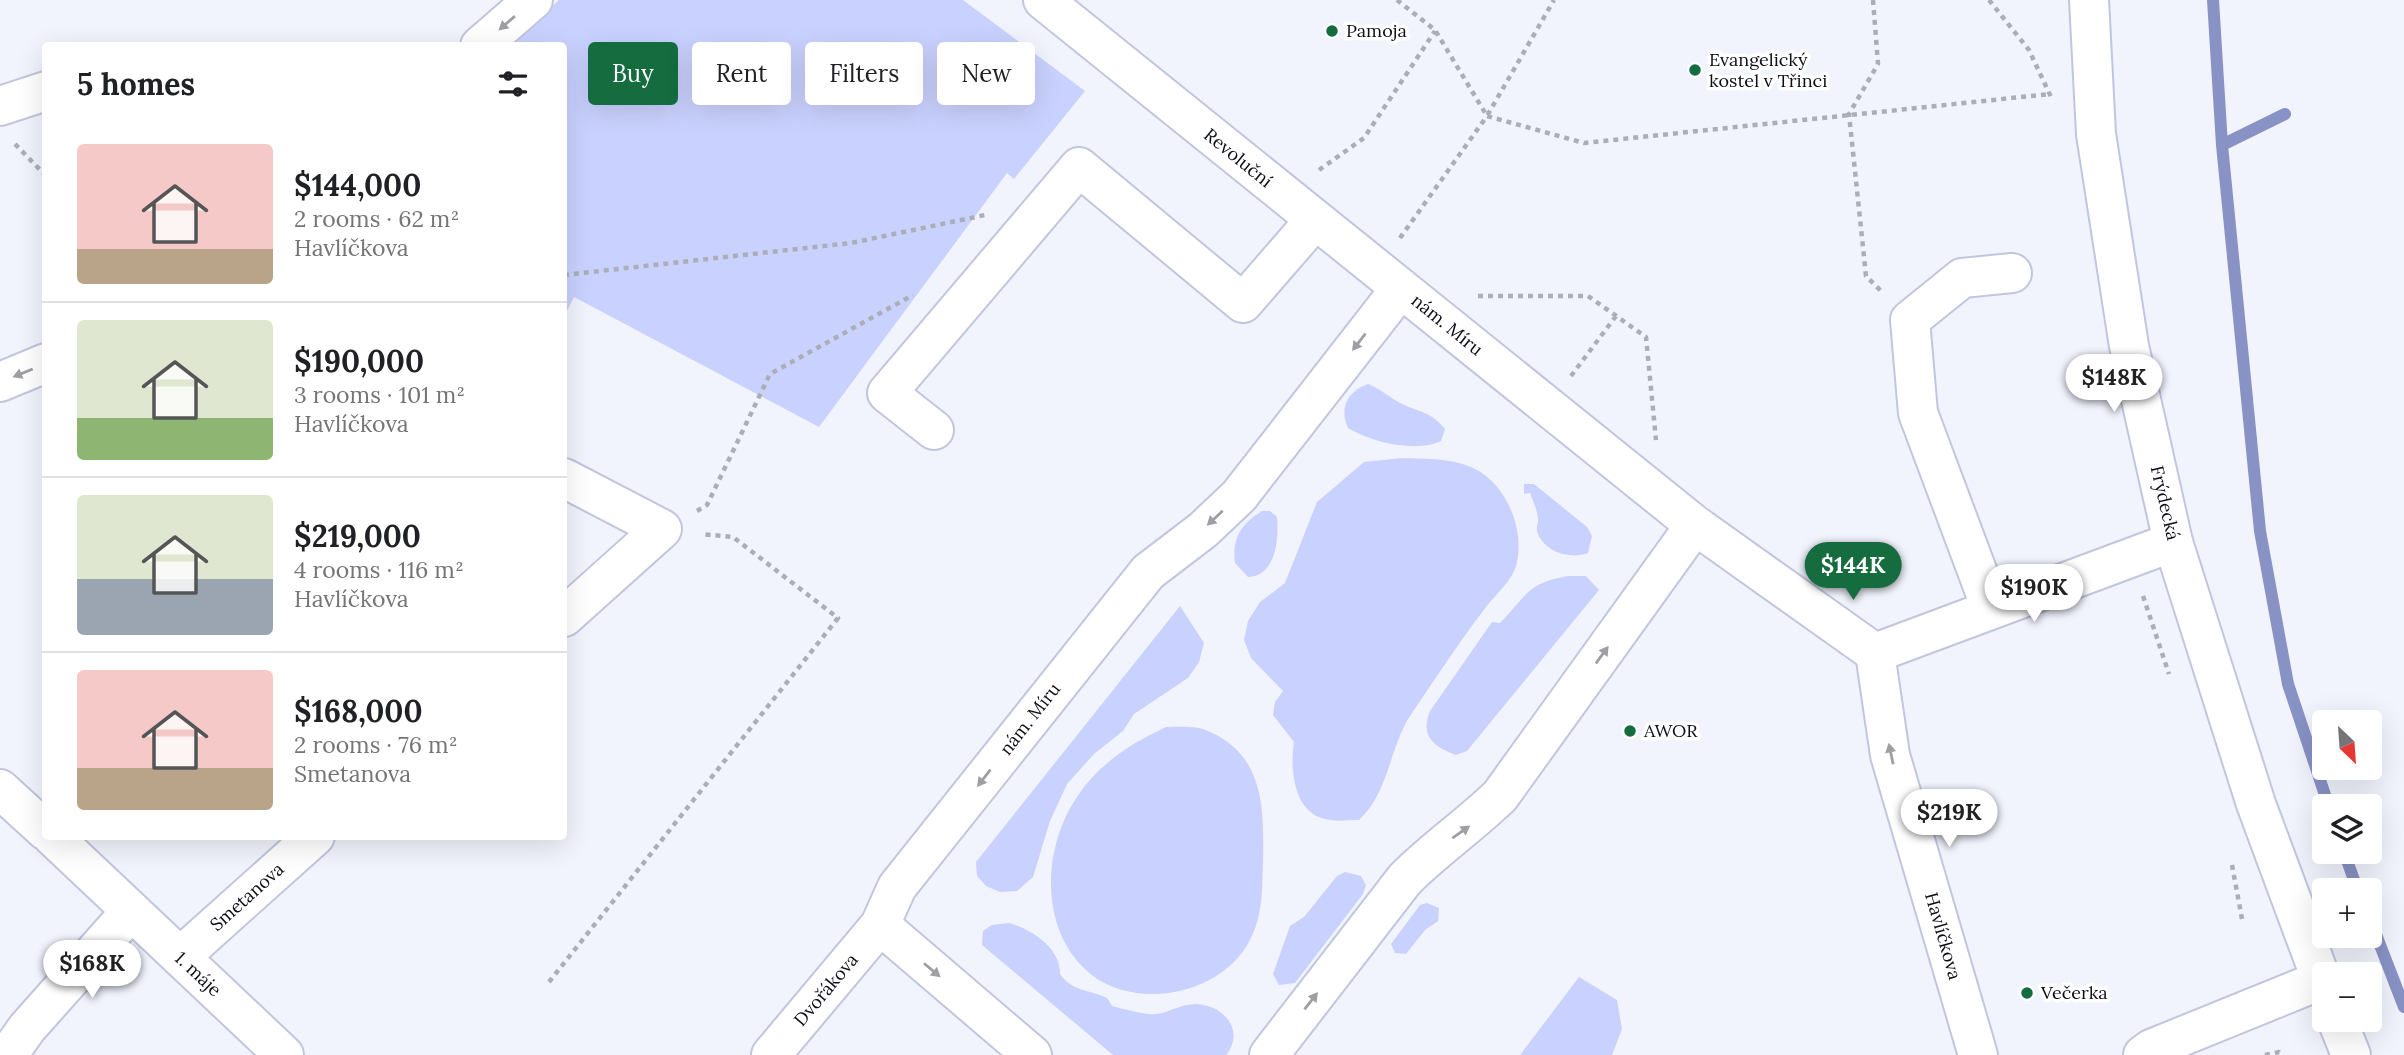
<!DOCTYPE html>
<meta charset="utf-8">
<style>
body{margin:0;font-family:Lora,serif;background:#f2f2f2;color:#202124;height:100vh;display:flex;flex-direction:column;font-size:26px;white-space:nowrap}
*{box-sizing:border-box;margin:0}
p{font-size:23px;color:#757577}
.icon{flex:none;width:38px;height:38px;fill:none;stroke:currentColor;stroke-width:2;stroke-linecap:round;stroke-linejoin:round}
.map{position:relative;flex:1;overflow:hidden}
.sheet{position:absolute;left:42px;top:42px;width:525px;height:798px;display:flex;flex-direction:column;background:#fff;border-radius:7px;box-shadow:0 7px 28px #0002}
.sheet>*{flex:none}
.banner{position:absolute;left:588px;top:42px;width:665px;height:63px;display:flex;gap:14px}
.needle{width:46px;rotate:155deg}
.buttons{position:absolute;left:2312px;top:710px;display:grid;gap:14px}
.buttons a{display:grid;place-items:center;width:70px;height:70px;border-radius:7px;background:#fff;box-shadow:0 7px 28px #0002;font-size:35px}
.price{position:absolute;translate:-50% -60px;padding:0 16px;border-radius:24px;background:#fff;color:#222;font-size:23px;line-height:46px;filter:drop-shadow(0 2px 4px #0008)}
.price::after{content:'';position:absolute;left:50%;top:42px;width:21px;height:16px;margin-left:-10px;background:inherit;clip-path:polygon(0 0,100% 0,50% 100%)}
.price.current{background:#146c3f;color:#fff}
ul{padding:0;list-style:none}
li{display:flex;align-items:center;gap:21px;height:175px;padding:0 35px}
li+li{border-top:2px solid #e0e0e0}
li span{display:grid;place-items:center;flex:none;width:196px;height:140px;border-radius:7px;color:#555}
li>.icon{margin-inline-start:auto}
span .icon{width:84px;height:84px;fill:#fffc;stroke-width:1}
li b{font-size:30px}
h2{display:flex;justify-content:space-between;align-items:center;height:84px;padding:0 35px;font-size:30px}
.tag{padding:0 24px;border-radius:7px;background:#fff;box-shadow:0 7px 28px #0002;font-size:24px;line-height:63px}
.tag.current{background:#146c3f;color:#fff}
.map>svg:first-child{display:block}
.green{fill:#c9d1fe}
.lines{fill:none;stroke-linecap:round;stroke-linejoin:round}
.stream{stroke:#8992c5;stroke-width:12}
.minor-casing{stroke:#c1c6df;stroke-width:42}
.major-casing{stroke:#c1c6df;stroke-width:42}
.path{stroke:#acaeb7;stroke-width:4.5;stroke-dasharray:5 5;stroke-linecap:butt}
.minor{stroke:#fff;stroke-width:38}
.major{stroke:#fff;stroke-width:38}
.oneway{fill:#9e9fa2}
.poi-dot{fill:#146c3f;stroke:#fff;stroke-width:2.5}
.labels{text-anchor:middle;stroke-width:7;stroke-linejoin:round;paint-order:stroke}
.poi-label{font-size:18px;fill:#0d0f17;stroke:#fff;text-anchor:start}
.street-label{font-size:18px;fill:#0d0f17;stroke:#fff}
</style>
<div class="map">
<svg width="2404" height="1055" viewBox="0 0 2404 1055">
<rect width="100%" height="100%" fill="#f1f3fd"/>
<path class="green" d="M559 0H963L1085 91 1014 179 1007 173 819 427 574 297 564 317V46H508Z
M1368 384C1381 389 1390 398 1402 404 1421 413 1430 411 1445 429L1441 441C1416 453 1371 442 1348 428 1339 409 1347 391 1368 384Z
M1402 458C1426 459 1454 458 1475 469 1508 485 1527 535 1515 569 1509 584 1492 598 1483 611 1457 645 1434 681 1410 716 1389 749 1389 792 1359 820 1348 820 1336 822 1325 819 1293 812 1290 768 1294 742L1273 715 1275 702 1283 691 1251 658 1244 640 1248 621 1260 602 1285 583 1317 502 1364 462Z
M1524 484H1534L1587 527 1592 536 1588 553C1571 560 1543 552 1537 531 1536 528 1538 524 1538 520 1538 511 1533 502 1530 493L1524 494Z
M1262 511H1270L1277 517C1279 539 1276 576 1248 577L1235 563C1232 538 1241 524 1262 511Z
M1569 576H1586L1599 590 1467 751 1456 755C1433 746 1420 736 1430 711L1492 622 1500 623C1528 595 1526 583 1569 576Z
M1180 606 1204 643 1199 662 1188 678 1134 714 1123 731 1094 754 1067 784 1050 821 1033 877 1017 891 1000 892 986 886 977 876 976 862Z
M1166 727C1177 727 1192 726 1203 729 1265 752 1264 808 1263 862 1262 890 1263 915 1250 940 1223 993 1141 1011 1093 976 1038 934 1041 847 1079 794 1101 762 1132 743 1166 727Z
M1345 872 1361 876 1366 885 1363 894 1295 983 1279 985 1273 974 1290 926 1304 917 1337 876Z
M1427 903 1439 908 1438 921 1425 930 1406 954 1395 953 1391 944 1420 905Z
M1009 923C1031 929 1061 948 1060 974 1073 992 1088 989 1107 998L1112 1006C1124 1009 1137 1013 1149 1014 1165 1016 1178 1004 1196 1004 1223 1005 1246 1030 1226 1055H1113L982 945 983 931 992 925Z
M1579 977 1617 1000 1622 1029 1612 1055H1520Z"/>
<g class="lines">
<path class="stream" d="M2213 0 2222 145
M2285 114 2222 145 2260 531 2288 684 2329 807
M2344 852 2358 891
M2370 919 2404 1007"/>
<defs>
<path id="minor" d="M1043 0 1695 525 1875 653 1890 755 1978 1055
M480 46 533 0
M0 106 46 91
M0 382 46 363
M934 430 887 393 1079 167 1243 303 1315 220
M564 478 662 529 564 617
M1991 608 1918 413 1910 320 1962 278 2012 273
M1875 653 2173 542
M880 925 1032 1055
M180 957 315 836
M8 1055 27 1028 131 911
M771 1055 880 925 897 887 1148 572 1203 530 1239 496 1401 288
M1269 1055 1405 879C1435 849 1470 825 1500 796L1695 525
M2143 1055 2151 1049 2321 980"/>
<path id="major" d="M2089 0 2096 134 2129 346 2173 542 2256 804 2324 987
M0 789 46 831
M52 836 284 1055
M2337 1020 2351 1055"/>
</defs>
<use href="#minor" class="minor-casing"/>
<use href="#major" class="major-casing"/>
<path class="path" d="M1397 0 1435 30 1487 116 1554 0
M1873 0 1878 64 1849 114 1866 276 1882 292
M1989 0 2029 50 2051 97
M15 144 46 176
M1319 170 1364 138 1435 31
M1400 238 1487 116 1584 143 2050 94
M564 275 851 243 985 215
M1478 296H1588L1646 337 1656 440
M1571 376 1616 316
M697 511 707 505 770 374 913 295
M2143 596 2169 674
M2232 865 2242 919
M549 982 838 618 733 537 701 534
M2265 1055 2279 1052 2283 1055"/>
<use href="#minor" class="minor"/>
<use href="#major" class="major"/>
</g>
<defs><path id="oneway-solid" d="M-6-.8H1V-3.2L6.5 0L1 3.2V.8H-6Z" transform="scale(1.75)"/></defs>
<g class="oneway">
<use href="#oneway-solid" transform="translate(507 23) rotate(139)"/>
<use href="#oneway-solid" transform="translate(1359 342) rotate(128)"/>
<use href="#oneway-solid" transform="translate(23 373) rotate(158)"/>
<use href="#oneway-solid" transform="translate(1215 518) rotate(137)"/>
<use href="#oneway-solid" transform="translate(1602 655) rotate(-54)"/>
<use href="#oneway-solid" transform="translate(1891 754) rotate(-102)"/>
<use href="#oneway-solid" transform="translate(984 778) rotate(128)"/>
<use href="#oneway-solid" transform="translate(1461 832) rotate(-35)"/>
<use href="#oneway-solid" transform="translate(932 970) rotate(40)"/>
<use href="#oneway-solid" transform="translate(1311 1001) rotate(-52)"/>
</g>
<g class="poi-dot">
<circle cx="1332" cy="31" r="7"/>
<circle cx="1695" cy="70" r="7"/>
<circle cx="1630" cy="731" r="7"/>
<circle cx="2027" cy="993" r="7"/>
</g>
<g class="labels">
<g class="poi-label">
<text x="1346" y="37">Pamoja</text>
<text x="1709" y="66">Evangelický<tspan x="1709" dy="21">kostel v Třinci</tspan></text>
<text x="1644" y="737">AWOR</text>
<text x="2041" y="999">Večerka</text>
</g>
<g class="street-label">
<text transform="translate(1238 158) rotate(39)" y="6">Revoluční</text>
<text transform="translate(1447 325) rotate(39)" y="6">nám. Míru</text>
<text transform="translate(2165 503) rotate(77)" y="6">Frýdecká</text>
<text transform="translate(1030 719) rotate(-52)" y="6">nám. Míru</text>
<text transform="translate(247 897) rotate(-42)" y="6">Smetanova</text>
<text transform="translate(1943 936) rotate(74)" y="6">Havlíčkova</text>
<text transform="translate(198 974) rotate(43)" y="6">1. máje</text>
<text transform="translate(826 990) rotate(-50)" y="6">Dvořákova</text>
</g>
</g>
</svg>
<div class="buttons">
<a><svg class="needle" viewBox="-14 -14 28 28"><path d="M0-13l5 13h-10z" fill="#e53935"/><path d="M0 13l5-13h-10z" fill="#757577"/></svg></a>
<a><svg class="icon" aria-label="layers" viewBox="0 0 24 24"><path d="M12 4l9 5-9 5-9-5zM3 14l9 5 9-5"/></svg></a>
<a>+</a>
<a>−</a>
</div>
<b class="price" style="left:2114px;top:414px">$148K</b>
<b class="price current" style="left:1853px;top:602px">$144K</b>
<b class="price" style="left:2034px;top:624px">$190K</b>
<b class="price" style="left:1949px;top:849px">$219K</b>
<b class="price" style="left:92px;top:1000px">$168K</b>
<div class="banner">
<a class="tag current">Buy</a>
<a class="tag">Rent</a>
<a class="tag">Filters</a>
<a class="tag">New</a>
</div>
<section class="sheet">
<h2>5 homes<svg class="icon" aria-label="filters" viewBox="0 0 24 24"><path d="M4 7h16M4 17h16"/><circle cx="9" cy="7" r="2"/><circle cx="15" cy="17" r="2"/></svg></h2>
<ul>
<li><span style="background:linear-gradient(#f6c9c9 75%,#b9a48a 0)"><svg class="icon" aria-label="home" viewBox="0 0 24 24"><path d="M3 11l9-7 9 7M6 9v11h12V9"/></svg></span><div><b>$144,000</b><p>2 rooms · 62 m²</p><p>Havlíčkova</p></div></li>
<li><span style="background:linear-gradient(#dfe7d0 70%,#8fb573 0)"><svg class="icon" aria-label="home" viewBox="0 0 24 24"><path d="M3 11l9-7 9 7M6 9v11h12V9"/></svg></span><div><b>$190,000</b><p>3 rooms · 101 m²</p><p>Havlíčkova</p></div></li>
<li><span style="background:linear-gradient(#dfe7d0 60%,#9aa5b1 0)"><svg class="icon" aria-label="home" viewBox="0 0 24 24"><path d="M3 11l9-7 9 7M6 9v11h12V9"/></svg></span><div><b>$219,000</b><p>4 rooms · 116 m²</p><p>Havlíčkova</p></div></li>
<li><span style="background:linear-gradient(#f6c9c9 70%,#b9a48a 0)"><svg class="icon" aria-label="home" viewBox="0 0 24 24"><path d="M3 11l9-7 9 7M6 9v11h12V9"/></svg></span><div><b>$168,000</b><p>2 rooms · 76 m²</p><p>Smetanova</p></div></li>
</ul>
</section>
</div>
